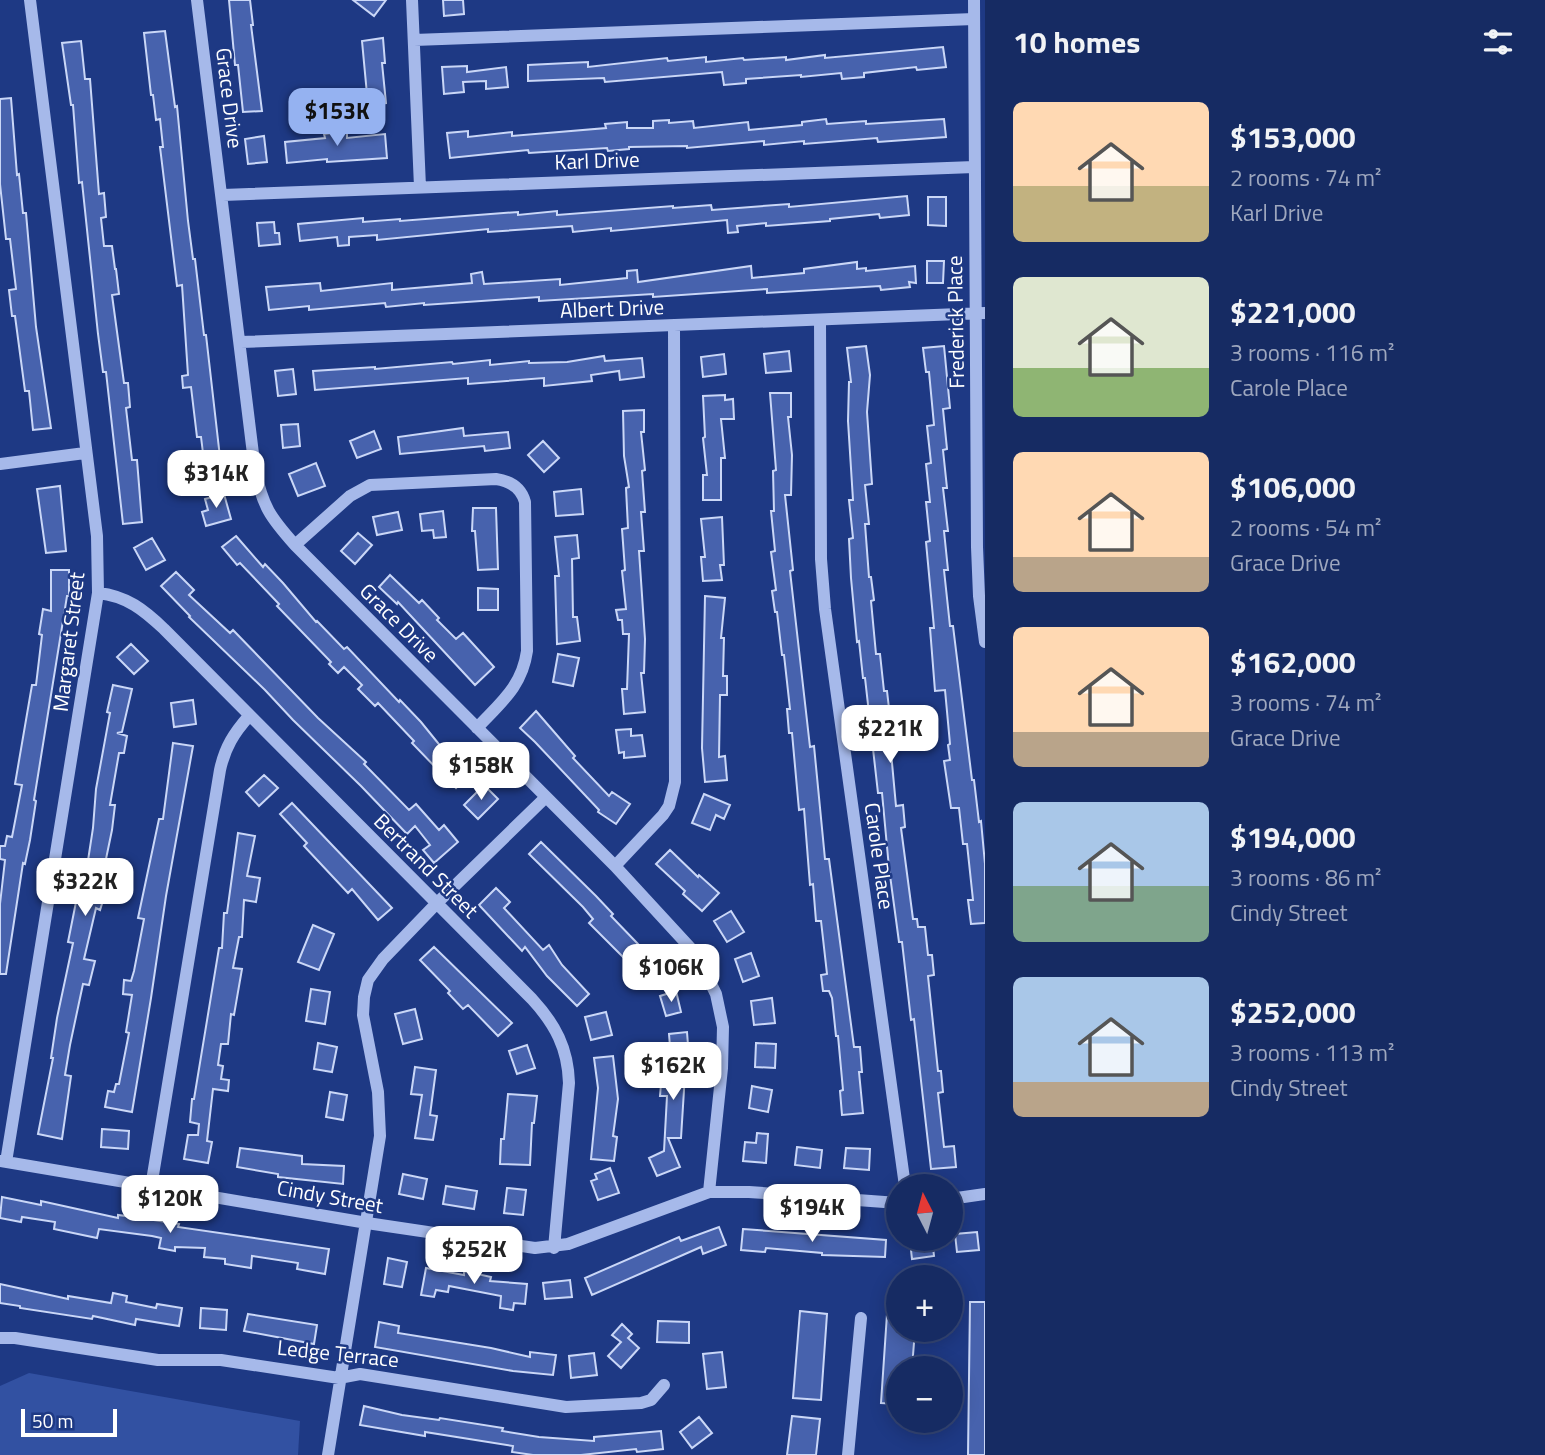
<!DOCTYPE html>
<meta charset="utf-8">
<style>
body{margin:0;font-family:"Titillium Web",sans-serif;background:#23376c;color:#f1f3f6;height:100vh;display:flex;flex-direction:column;font-size:26px;white-space:nowrap}
*{box-sizing:border-box;margin:0}
p{font-size:23px;color:#9ea7be}
.icon{flex:none;width:38px;height:38px;fill:none;stroke:currentColor;stroke-width:2;stroke-linecap:round;stroke-linejoin:round}
.map{position:relative;flex:1;overflow:hidden}
.details{display:flex;flex-direction:column;background:#162b63;width:560px}
.details>*{flex:none}
.needle{width:46px;rotate:354deg}
.controls{position:absolute;left:886px;top:1174px;display:grid;gap:14px}
.controls a{display:grid;place-items:center;width:77px;height:77px;border-radius:50%;background:#162b63;box-shadow:0 4px 18px #0003,0 0 0 2px #354778;font-size:35px}
.scale{position:absolute;left:21px;bottom:18px;width:96px;box-sizing:border-box;padding-left:7px;border:4px solid #fff;border-top:0;font-size:19px;line-height:24px;white-space:nowrap;color:#fff;-webkit-text-stroke:5px #1e3984;paint-order:stroke}
.price{position:absolute;translate:-50% -60px;padding:0 16px;border-radius:14px;background:#fff;color:#222;font-size:23px;line-height:46px;filter:drop-shadow(0 2px 4px #0008)}
.price::after{content:'';position:absolute;left:50%;top:42px;width:21px;height:16px;margin-left:-10px;background:inherit;clip-path:polygon(0 0,100% 0,50% 100%)}
.price.active{background:#95b2f1;color:#111}
ul{padding:0;list-style:none}
li{display:flex;align-items:center;gap:21px;height:175px;padding:0 28px}
li span{display:grid;place-items:center;flex:none;width:196px;height:140px;border-radius:10px;color:#555}
li>.icon{margin-inline-start:auto}
span .icon{width:84px;height:84px;fill:#fffc;stroke-width:1}
li b{font-size:30px}
h2{display:flex;justify-content:space-between;align-items:center;height:84px;padding:0 28px;font-size:30px}
main{display:flex;flex:1;min-height:0}
.map>svg:first-child{display:block}
.green{fill:#3251a2}
.building{fill:#4762ad;stroke:#cad7f7;stroke-width:2}
.lines{fill:none;stroke-linecap:round;stroke-linejoin:round}
.minor{stroke:#a6b9ea;stroke-width:12}
.labels{text-anchor:middle;stroke-width:5;stroke-linejoin:round;paint-order:stroke}
.street-label{font-size:21px;fill:#fff;stroke:#1e3984}
</style>
<main>
<div class="map">
<svg width="985" height="1455" viewBox="0 0 985 1455">
<rect width="100%" height="100%" fill="#1e3984"/>
<path class="green" d="M29 1373 300 1421 298 1455H0V1386Z"/>
<path class="building" d="M229 0H250L253 25H251L262 111 243 112 238 65H235Z
M353 0H386L374 16Z
M443 0H463L464 14 444 16Z
M165 31 175 107 177 106 188 221 193 259H195L204 335H206L222 475 206 477 201 437H197L191 387 183 388 182 376 188 375 182 285 177 286 160 147H163L160 119 156 120 153 95H151L144 33Z
M383 38 385 63H382L386 103 368 105 362 41Z
M81 41 85 79H90L99 194 104 193 106 217 101 218 104 246H112L115 269H116L119 294 112 295 124 383H128L130 407 126 408 132 460H137L142 522 123 524 106 372H103L98 334 82 182 79 183 73 105H71L62 43Z
M943 47 946 67 917 70 916 67 864 73V77L842 79 841 73 801 77V75L746 79V83L724 85 722 72 605 82 604 78 528 81V65L588 62V67L667 58 668 61 706 57V62L743 58 744 60 786 57V60L825 55V58Z
M467 66V72L506 67 508 87 486 89V81L463 82 464 92 444 94 442 67Z
M11 98 17 175 19 174 23 213H26L36 327 51 428 33 430 29 391H25L15 316H12L9 290 16 289 10 239H6L0 184V99Z
M826 119 827 124 866 121V124L944 119 946 137 878 142 877 138 804 144V141L764 145V141L687 148V146L629 147V149L608 151 607 148 529 153 528 150 450 158 447 133 468 131V137L512 132V136L606 128 605 124 627 122V128H653V121L669 120V123L693 121 694 128 748 122 749 130 802 125V122Z
M347 131V138L385 134 387 158 327 162V159L287 163 285 142 325 138 324 134Z
M264 136 267 162 248 164 245 139Z
M907 196 909 215 880 218 879 214 830 219V221L766 226V223L737 226 738 232 728 233 727 220 611 231V228L573 232 572 226 488 232V229L377 240V235L349 237V245L338 246 337 237 300 241 298 224 363 218V222L400 219V221L518 212V215L557 211V215L673 206V208L711 205 712 210 789 204V207Z
M928 197H946V226L928 225Z
M274 222 275 233H279L280 244 259 246 257 223Z
M927 261H944L943 283H927Z
M857 262V269L866 268V271L915 266 916 283 909 282 910 287 881 290 880 286 767 293V289L653 297V294L539 301V297L424 305V303L386 307 385 303 309 310V306L269 310 266 287 320 283 321 291 392 283V290L472 283 471 274 482 272 484 284 560 279V285L627 278V271L637 270 638 282 751 266 752 278 804 273V269Z
M866 346 870 375 867 412 872 484 865 485 869 524H865L869 577H871L874 600 871 601 876 654H880L884 691H887L894 752H891L896 806 903 805 905 827 901 828 913 919H917L918 927H925L928 955H932L934 975 928 976 938 1071H941L943 1092 938 1093 944 1147 954 1146 956 1167 931 1169 914 1019 911 1020 902 942H899L889 868 882 793H878L865 678H863L859 641 857 642 851 578 849 539 853 538 849 500H853L848 421 849 382H851L847 348Z
M944 346 950 408 943 409 947 449 943 450 947 488H943L948 531H944L948 570H944L950 626H953L972 780H974L979 822 981 821 985 864V923L971 924 968 900H973L967 844H963L959 808H951L944 761 950 760 948 745 950 744 945 690 935 691 930 628H934L926 542 930 541 926 502H930L926 464 931 463 927 426 934 425 929 372H926L923 348Z
M789 351 791 371 766 373 764 354Z
M724 354 726 374 703 377 701 357Z
M604 356 605 361 642 358 644 377 620 380 619 371 591 375 592 381 544 386V378L468 384V378L315 390 313 371 375 367V369L452 362 453 364 490 360V365L529 361V363L567 362Z
M293 369 296 394 278 396 275 371Z
M770 393H791V417H788L792 455 791 495H785L793 570 790 571 810 747 814 746 825 859H829L854 1047H860L862 1072H859L863 1113 842 1115 840 1091 843 1090 838 1036H836L832 998 829 991H823L821 975 827 974 821 921H816L813 884 810 885 804 809 799 810 792 733H789L787 709H790L784 655H782L777 612H775L772 591 776 590 771 552 775 551 771 511H774L773 471 776 470Z
M725 395V400L733 399 734 419H721L725 458H721V500H703V475H707L703 438 705 437 703 396Z
M644 410V432H641L645 470 642 471 645 512H641L644 551H639L645 639 644 673H641L645 712 624 714 622 689H627L629 634H623L622 620H618L616 610 626 609 622 571 625 570 622 529 628 528 626 488 629 487 624 456 623 411Z
M298 424 300 446 283 448 281 425Z
M463 428 464 436 508 432 510 448 485 451 484 446 400 454 398 437Z
M374 431 381 449 357 458 350 441Z
M543 441 559 458 544 472 528 455Z
M316 463 325 486 298 496 289 474Z
M60 486 66 551 46 553 37 489Z
M581 489 583 514 556 516 554 492Z
M224 494 231 519 206 526 202 512 208 510 205 499Z
M473 508H496L498 569 478 570 475 531H472Z
M443 511 446 537 434 538 433 530 422 531 420 514Z
M398 512 402 530 377 535 373 517Z
M722 517 724 565H720L722 580 703 581 701 557H705L701 519Z
M358 533 372 545 355 564 341 551Z
M577 535 579 558 572 559 573 617H577L580 641 557 644 555 576H559L555 537Z
M236 536 263 567 265 564 283 583 316 622 317 621 344 649 347 647 399 702 400 700 421 722 442 748 470 773 456 788 441 773 412 743 414 741 378 703 375 706 358 689 362 685 344 667 338 673 329 664 331 662 277 606 279 604 240 563 237 565 222 547Z
M152 538 165 560 146 570 134 548Z
M51 570H69V596H67L34 800 36 801 30 840 25 864 23 863 6 974H0V904L5 860 0 859V846H5L7 836 12 837 22 785 15 784 32 685H36L42 635 39 634 43 609 51 611Z
M176 572 194 590 189 595 230 633 233 630 318 718 366 762 364 764 409 810 416 804 439 830 444 825 458 842 434 863 423 850 430 845 415 826 407 834 361 786 293 720 265 690 189 617 190 616 161 586Z
M390 575 419 603 422 600 439 618 437 620 456 639 463 633 494 667 475 685 398 602 397 604 379 587Z
M478 588 498 589V610H478Z
M705 596 725 598 721 638H724L723 676H727V695H720L719 757 725 756 727 780 705 782 702 748Z
M131 644 148 661 134 674 117 657Z
M558 654 579 658 573 686 553 682Z
M113 685 132 689 122 732 117 733 127 736 124 753H119L110 805H115L112 830 101 883 108 885 100 910 96 908 84 959 95 961 89 985 83 984 70 1045 65 1075 71 1076 62 1139 38 1134 53 1058H51L57 1018 73 943 68 942 76 902 87 867 93 828 96 789 110 713 107 712Z
M193 700 196 724 174 727 171 703Z
M536 711 575 756 573 758 609 796 612 792 630 804 616 824 598 812 599 810 535 742 520 728Z
M631 729V736L642 735 645 756 624 758V752L619 753 616 730Z
M173 743 193 746 166 896 151 998 132 1112 105 1107 108 1091 114 1092 116 1084H119L129 1033 126 1032 132 995 123 994 124 980 131 981 134 971 144 919 138 918 159 819H163Z
M264 775 278 788 259 806 246 792Z
M484 785 498 799 478 819 464 805Z
M704 794 730 805 724 819 716 815 710 830 692 823Z
M292 803 392 908 378 920 352 889 348 893 304 846 307 843 280 814Z
M238 833 255 836 247 876 260 878 256 902 244 900 242 937H239L233 968 242 969 234 1015 231 1014 228 1044H221L218 1065 223 1066 221 1079 229 1080 228 1091 213 1089 207 1141 212 1142 208 1163 184 1159 188 1135H198L199 1124 190 1122 192 1099H194L219 948H222L224 913H227Z
M541 842 596 896 613 914 611 916 664 971 649 984 625 956 623 957 589 923 593 919 583 907 529 854Z
M670 850 698 877 699 875 719 893 702 911 683 894 685 891 656 864Z
M496 888 510 902 504 908 543 950 549 945 562 965 589 994 577 1006 547 976 525 947 522 951 479 905Z
M731 911 744 932 727 942 714 921Z
M313 925 334 934 319 970 298 962Z
M434 947 512 1023 498 1036 468 1005 463 1009 448 993 450 991 420 960Z
M751 953 759 976 743 982 735 959Z
M311 989 330 992 325 1024 306 1021Z
M676 991 681 1012 666 1016 660 996Z
M772 998 775 1023 754 1025 751 1001Z
M415 1009 422 1039 403 1044 395 1014Z
M606 1012 612 1035 591 1040 585 1017Z
M687 1032 689 1058H686L681 1138H668L680 1167 657 1176 649 1158 664 1151 667 1096H660L662 1072H672L669 1034Z
M318 1043 337 1047 332 1072 314 1069Z
M756 1043 776 1044 775 1068 755 1067Z
M527 1045 535 1068 517 1074 509 1051Z
M613 1056 618 1099 613 1136 617 1137 614 1161 591 1159 598 1088 594 1058Z
M415 1067 436 1070 430 1115 437 1116 433 1140 415 1138 422 1095 411 1094Z
M752 1086 772 1090 768 1112 749 1108Z
M330 1092 347 1095 343 1120 326 1117Z
M508 1094 537 1096 534 1123H532L530 1165 500 1164 501 1139H504Z
M102 1129 129 1131 128 1149 101 1147Z
M757 1133 768 1134 766 1163 743 1161 745 1142 756 1143Z
M797 1147 822 1150 820 1168 795 1165Z
M240 1148 302 1156V1164L344 1166 343 1184 278 1177V1174L237 1167Z
M846 1148 870 1149 869 1170 844 1168Z
M610 1168 619 1193 598 1200 591 1181 597 1179 595 1174Z
M403 1174 427 1179 423 1199 399 1194Z
M446 1186 477 1191 474 1209 443 1204Z
M507 1188 526 1190 523 1215 504 1213Z
M2 1197 41 1205V1201L118 1218V1215L141 1218 179 1224 178 1227 329 1249 325 1274 297 1269 298 1263 252 1256 251 1268 225 1264V1259L204 1257 205 1248 175 1247V1251L159 1248 161 1238 152 1236 99 1229 97 1238 54 1229 55 1222 22 1217 21 1222 0 1218Z
M719 1227 726 1245 703 1254 701 1247 592 1295 585 1278 679 1237 681 1241Z
M743 1229 886 1240 885 1257 822 1255V1253L766 1248 765 1252 741 1250Z
M977 1232 979 1250 957 1252 955 1234Z
M932 1239 934 1256 912 1259 910 1241Z
M388 1258 407 1262 402 1287 384 1284Z
M426 1268 464 1275V1271L491 1277 490 1281 527 1284 525 1304 514 1303 513 1310 500 1308 501 1296 449 1286 448 1292 436 1290 434 1297 421 1295Z
M570 1280 572 1297 545 1299 543 1283Z
M0 1284 68 1299V1296L111 1303 113 1293 127 1296 126 1302 156 1308 157 1304 182 1308 179 1326 136 1319 135 1325 93 1316 92 1319 20 1308V1306L0 1303Z
M970 1302H985V1455H968Z
M201 1308 227 1310 226 1330 200 1328Z
M800 1311 827 1314 821 1400 793 1398Z
M248 1314 317 1325 314 1344 244 1331Z
M887 1314 898 1315V1330H915L912 1368H898V1404L881 1403Z
M658 1321 689 1322V1343L657 1342Z
M379 1322 399 1326 398 1333 491 1348 530 1357V1352L556 1355 553 1375 513 1371 375 1347Z
M622 1324 632 1334 628 1338 639 1348 621 1368 608 1356 621 1342 612 1335Z
M722 1352 726 1387 707 1389 703 1354Z
M594 1353 597 1375 571 1378 569 1356Z
M364 1406 402 1415 439 1420 440 1418 503 1428 502 1431 539 1437 594 1441V1437L661 1431 663 1449 637 1452 636 1449 581 1455H533L512 1452 513 1446 425 1432V1436L360 1425Z
M792 1416 820 1419 816 1455H787Z
M699 1417 712 1433 692 1448 680 1432Z"/>
<g class="lines">
<path class="minor" d="M197 0 255 470C263 507 270 517 295 545L615 866 696 954 716 994 723 1027 722 1068 709 1192
M412 0 420 187
M974 0 977 547 979 596 985 642
M414 40 974 19
M223 195 974 167
M820 320 821 559 825 609 905 1186
M241 342 985 313
M0 464 85 453
M295 545 350 496 370 485 496 479C510 481 521 487 525 502L527 651C522 687 500 703 477 728
M98 593C127 596 144 610 164 629L532 999C555 1024 568 1048 569 1083L554 1248
M615 866 663 815 669 806 675 782 674 325
M0 1161 367 1223 535 1248 568 1244 709 1192H749L898 1203
M6 1162 98 593 97 536 30 0
M151 1187 220 770C225 747 234 733 249 716
M950 1199 985 1194
M0 1338H15L158 1360H221L339 1378 360 1374 566 1407 641 1403 651 1400 664 1385
M328 1455 380 1136 378 1092 363 1015 364 997 368 980 383 959 436 904 545 798
M848 1455 861 1318"/>
</g>
<g class="labels">
<g class="street-label">
<text transform="translate(229 98) rotate(83)" y="7">Grace Drive</text>
<text transform="translate(597 161) rotate(-2)" y="7">Karl Drive</text>
<text transform="translate(612 309) rotate(-2)" y="7">Albert Drive</text>
<text transform="translate(956 322) rotate(-91)" y="7">Frederick Place</text>
<text transform="translate(399 623) rotate(45)" y="7">Grace Drive</text>
<text transform="translate(69 642) rotate(-83)" y="7">Margaret Street</text>
<text transform="translate(879 856) rotate(82)" y="7">Carole Place</text>
<text transform="translate(426 866) rotate(45)" y="7">Bertrand Street</text>
<text transform="translate(330 1197) rotate(10)" y="7">Cindy Street</text>
<text transform="translate(338 1354) rotate(6)" y="7">Ledge Terrace</text>
</g>
</g>
</svg>
<div class="controls">
<a><svg class="needle" viewBox="-14 -14 28 28"><path d="M0-13l5 13h-10z" fill="#e53935"/><path d="M0 13l5-13h-10z" fill="#9ea7be"/></svg></a>
<a>+</a>
<a>−</a>
</div>
<div class="scale">50 m</div>
<b class="price active" style="left:337px;top:148px">$153K</b>
<b class="price" style="left:216px;top:510px">$314K</b>
<b class="price" style="left:890px;top:765px">$221K</b>
<b class="price" style="left:481px;top:802px">$158K</b>
<b class="price" style="left:85px;top:918px">$322K</b>
<b class="price" style="left:671px;top:1004px">$106K</b>
<b class="price" style="left:673px;top:1102px">$162K</b>
<b class="price" style="left:170px;top:1235px">$120K</b>
<b class="price" style="left:812px;top:1244px">$194K</b>
<b class="price" style="left:474px;top:1286px">$252K</b>
</div>
<section class="details">
<h2>10 homes<svg class="icon" aria-label="filters" viewBox="0 0 24 24"><path d="M4 7h16M4 17h16"/><circle cx="9" cy="7" r="2"/><circle cx="15" cy="17" r="2"/></svg></h2>
<ul>
<li><span style="background:linear-gradient(#ffd9b3 60%,#c2b280 0)"><svg class="icon" aria-label="home" viewBox="0 0 24 24"><path d="M3 11l9-7 9 7M6 9v11h12V9"/></svg></span><div><b>$153,000</b><p>2 rooms · 74 m²</p><p>Karl Drive</p></div></li>
<li><span style="background:linear-gradient(#dfe7d0 65%,#8fb573 0)"><svg class="icon" aria-label="home" viewBox="0 0 24 24"><path d="M3 11l9-7 9 7M6 9v11h12V9"/></svg></span><div><b>$221,000</b><p>3 rooms · 116 m²</p><p>Carole Place</p></div></li>
<li><span style="background:linear-gradient(#ffd9b3 75%,#b9a48a 0)"><svg class="icon" aria-label="home" viewBox="0 0 24 24"><path d="M3 11l9-7 9 7M6 9v11h12V9"/></svg></span><div><b>$106,000</b><p>2 rooms · 54 m²</p><p>Grace Drive</p></div></li>
<li><span style="background:linear-gradient(#ffd9b3 75%,#b9a48a 0)"><svg class="icon" aria-label="home" viewBox="0 0 24 24"><path d="M3 11l9-7 9 7M6 9v11h12V9"/></svg></span><div><b>$162,000</b><p>3 rooms · 74 m²</p><p>Grace Drive</p></div></li>
<li><span style="background:linear-gradient(#a9c7e8 60%,#7fa58c 0)"><svg class="icon" aria-label="home" viewBox="0 0 24 24"><path d="M3 11l9-7 9 7M6 9v11h12V9"/></svg></span><div><b>$194,000</b><p>3 rooms · 86 m²</p><p>Cindy Street</p></div></li>
<li><span style="background:linear-gradient(#a9c7e8 75%,#b9a48a 0)"><svg class="icon" aria-label="home" viewBox="0 0 24 24"><path d="M3 11l9-7 9 7M6 9v11h12V9"/></svg></span><div><b>$252,000</b><p>3 rooms · 113 m²</p><p>Cindy Street</p></div></li>
</ul>
</section>
</main>
